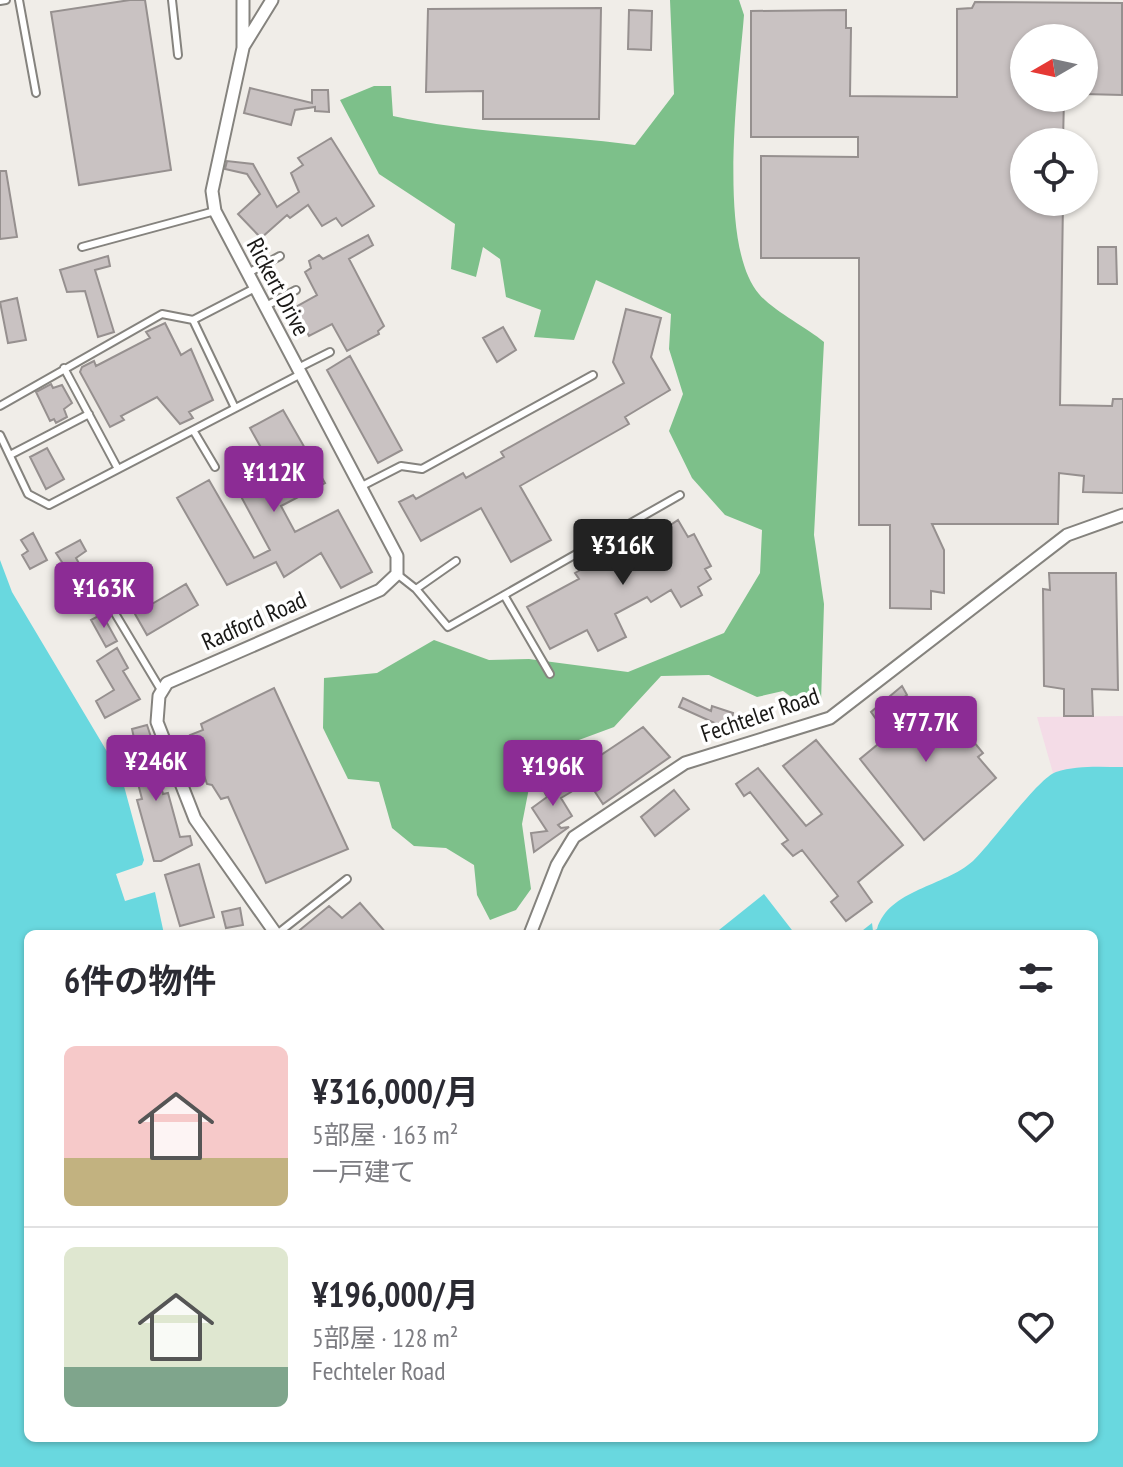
<!DOCTYPE html>
<html lang="ja">
<meta charset="utf-8">
<style>
body{margin:0;font-family:"PT Sans Narrow","Noto Sans JP",sans-serif;background:#f7f7f7;color:#2b2b33;height:100vh;display:flex;flex-direction:column;font-size:30px;white-space:nowrap}
*{box-sizing:border-box;margin:0}
p{font-size:26px;color:#7c7c81}
.icon{flex:none;width:44px;height:44px;fill:none;stroke:currentColor;stroke-width:2;stroke-linecap:round;stroke-linejoin:round}
.map{position:relative;flex:1;overflow:hidden}
.drawer{position:absolute;left:24px;top:930px;width:1074px;height:512px;display:flex;flex-direction:column;background:#fff;border-radius:12px;box-shadow:0 2px 6px #0004}
.drawer>*{flex:none}
.needle{width:52px;rotate:261deg}
.fabs{position:absolute;left:1010px;top:24px;display:grid;gap:16px}
.fabs a{display:grid;place-items:center;width:88px;height:88px;border-radius:50%;background:#fff;box-shadow:0 2px 6px #0004;font-size:40px}
.price{position:absolute;translate:-50% -68px;padding:0 18px;border-radius:8px;background:#8c2c95;color:#fff;font-size:26px;line-height:52px;filter:drop-shadow(0 2px 4px #0008)}
.price::after{content:'';position:absolute;left:50%;top:48px;width:24px;height:18px;margin-left:-12px;background:inherit;clip-path:polygon(0 0,100% 0,50% 100%)}
.price.selected{background:#222;color:#fff}
ul{padding:0;list-style:none}
li{display:flex;align-items:center;gap:24px;height:200px;padding:0 40px}
li+li{border-top:2px solid #e1e1e2}
li span{display:grid;place-items:center;flex:none;width:224px;height:160px;border-radius:12px;color:#555}
li>.icon{margin-inline-start:auto}
span .icon{width:96px;height:96px;fill:#fffc;stroke-width:1}
li b{font-size:34px}
h2{display:flex;justify-content:space-between;align-items:center;height:96px;padding:0 40px;font-size:34px}
.map>svg:first-child{display:block}
.industrial{fill:#f4dce7}
.forest{fill:#7dc08a}
.water{fill:#69d8df}
.building{fill:#c9c2c2;stroke:#96908f;stroke-width:2}
.lines{fill:none;stroke-linecap:round;stroke-linejoin:round}
.lane-casing{stroke:#85837e;stroke-width:10}
.street-casing{stroke:#85837e;stroke-width:15}
.lane{stroke:#fff;stroke-width:6}
.street{stroke:#fff;stroke-width:11}
.labels{text-anchor:middle;stroke-width:7;stroke-linejoin:round;paint-order:stroke}
.street-label{font-size:24px;fill:#191816;stroke:#fff}
</style>
<div class="map">
<svg width="1123" height="1467" viewBox="0 0 1123 1467">
<rect width="100%" height="100%" fill="#f0ede8"/>
<path class="industrial" d="M1123 716V767H1084L1053 773 1037 717Z"/>
<path class="forest" d="M670 0H739L744 15C739 80 716 244 759 294 772 310 807 328 824 342L814 535 824 604 821 702 801 704 783 691 757 697 709 675 661 676 614 727 560 747 529 788 522 824 531 889 516 910 490 920 477 895 474 865 446 848 414 846 392 828 379 782 348 779 323 728 324 678 377 673 434 640 489 660 529 659 628 672 724 633 760 573 762 530 725 515 692 478 669 431 683 394 669 349 671 314 596 280 574 340 534 337 541 310 506 297 500 259 483 247 476 277 451 269 455 224 379 174 340 100 374 86H391L393 116C472 133 555 135 635 145L674 94Z"/>
<path class="water" d="M0 560 12 592 121 775 144 860 142 865 116 874 125 901 155 892 164 934H28V1438H1094V934H858L872 923 873 931 877 929C889 889 944 887 973 861 992 843 1038 778 1056 772 1077 765 1101 767 1123 767V1467H0Z
M764 894 795 934H714Z"/>
<path class="building" d="M130 0H145L171 170 79 185 51 12Z
M975 2 1122 3V95L1084 94V38H1024V98H1064L1063 142H1024V202H1063L1060 405 1112 406 1113 399H1123V493L1083 492 1084 476 1059 473 1058 524H932L944 550V593L931 591V609L890 608V525H859V258H761V156L858 157V137H751V11L846 10V28H851L850 96 957 97V9L972 8Z
M601 8 599 119H483V91L426 92 428 9Z
M629 10 652 11 651 50 628 49Z
M250 88 312 103V90H328L329 112 315 111V107L295 110 291 125 244 113Z
M331 138 374 206 342 226 336 218 322 226 308 205 290 218 287 215 261 238 238 214 260 194 247 174 225 169 227 161 253 164 277 207 299 192 291 173 303 165 298 158Z
M0 171H6L17 237 0 239Z
M368 235 373 245 349 259 384 326 378 331 379 334 347 351 332 324 309 336 294 308 317 295 305 272 311 268 309 261 319 255 323 259Z
M1098 247H1116L1117 284H1098Z
M108 256 110 266 95 270 114 332 98 337 85 291 67 292 60 270Z
M17 298 26 340 8 343 0 302Z
M626 309 661 318 651 357 670 390 625 417 629 424 520 486 551 540 511 562 481 508 421 541 399 502 413 495 416 499 463 473 466 478 504 457 501 452 624 383 613 362Z
M165 323 181 355 191 349 213 400 189 412 193 418 180 424 157 397 121 416 124 420 110 427 80 372 82 367 94 361 96 366 150 338 146 332Z
M503 327 516 350 497 362 483 338Z
M350 356 402 450 378 463 327 370Z
M51 384 53 388 62 385 72 403 64 409 67 417 56 423 54 419 50 421 36 392Z
M283 410 325 483 281 506 295 532 338 510 372 572 341 588 321 553 284 577 276 562 227 585 177 498 209 480 254 558 270 550 231 478 268 460 250 428Z
M47 448 64 479 46 489 30 457Z
M678 520 688 537 694 534 711 566 705 569 711 579 698 587 702 595 681 607 671 590 651 602 647 597 615 614 626 637 598 651 587 630 550 649 527 607 579 579 575 573 654 529 657 534Z
M33 533 47 560 30 569 22 555 28 551 21 540Z
M80 540 86 551 76 558 90 583 79 588 56 553Z
M1049 573H1116L1118 690 1092 689 1093 716H1064V689L1044 686 1043 589 1050 590Z
M186 584 198 605 147 635 135 614Z
M102 614 117 641 106 647 91 620Z
M117 648 128 668 123 671 140 699 105 718 96 701 114 690 97 661Z
M902 686 907 695 900 700 915 714 933 700 947 719 952 715 983 753 978 757 996 778 924 840 860 759 894 731 881 715 876 719 871 712Z
M274 688 348 849 266 883 228 797 221 799 212 785 207 784 190 735 203 730 201 724Z
M683 698 711 711 712 706 733 713 730 730 679 707Z
M147 725 156 752 152 753 163 794 168 793 180 837 190 836 192 845 161 861H154L137 800 142 799 134 768 140 766 132 729Z
M643 727 670 757 603 804 580 769Z
M816 740 903 845 858 882 872 902 846 921 831 902 838 896 802 850 793 856 782 844 788 840 750 792 744 796 736 784 758 768 806 826 822 814 783 766Z
M572 761 578 770 563 780 571 792 561 798 572 816 558 825 561 828 569 827 534 852 531 833 547 831 532 808 547 797 544 791 551 786 547 781Z
M674 790 689 809 655 836 641 817Z
M199 864 214 917 180 926 165 875Z
M360 903 387 934H295L329 906 342 918Z
M240 908 243 925 226 928 222 912Z"/>
<g class="lines">
<defs>
<path id="lane" d="M19 0 36 93
M172 0 178 55
M0 1 6 0
M82 247 215 211
M248 273 280 256
M266 306 296 290
M193 320 235 408
M64 368 118 469
M296 369 330 352
M0 406 162 314 193 320 253 289
M193 430 215 467
M0 435 28 494 49 505 299 375
M10 455 89 414
M360 487 401 466 422 469 593 375
M397 574 416 589 448 627 680 495
M95 580 161 690
M416 589 456 561
M504 595 550 674
M277 934 347 879"/>
<path id="street" d="M243 0V48L212 191 215 211 397 556V574L380 590 167 683 159 696 157 722 195 819 276 934
M243 47 272 0
M530 934 557 865 574 837 685 763 830 718 1067 535 1123 515"/>
</defs>
<use href="#lane" class="lane-casing"/>
<use href="#street" class="street-casing"/>
<use href="#lane" class="lane"/>
<use href="#street" class="street"/>
</g>
<g class="labels">
<g class="street-label">
<text transform="translate(278 287) rotate(62)" y="8">Rickert Drive</text>
<text transform="translate(254 621) rotate(-24)" y="8">Radford Road</text>
<text transform="translate(760 715) rotate(-19)" y="8">Fechteler Road</text>
</g>
</g>
</svg>
<div class="fabs">
<a><svg class="needle" viewBox="-14 -14 28 28"><path d="M0-13l5 13h-10z" fill="#e53935"/><path d="M0 13l5-13h-10z" fill="#7c7c81"/></svg></a>
<a><svg class="icon" aria-label="locate" viewBox="0 0 24 24"><circle cx="12" cy="12" r="6"/><path d="M12 2v4M12 18v4M2 12h4M18 12h4"/></svg></a>
</div>
<b class="price" style="left:274px;top:514px">¥112K</b>
<b class="price selected" style="left:623px;top:587px">¥316K</b>
<b class="price" style="left:104px;top:630px">¥163K</b>
<b class="price" style="left:926px;top:764px">¥77.7K</b>
<b class="price" style="left:156px;top:803px">¥246K</b>
<b class="price" style="left:553px;top:808px">¥196K</b>
<section class="drawer">
<h2>6件の物件<svg class="icon" aria-label="filters" viewBox="0 0 24 24"><path d="M4 7h16M4 17h16"/><circle cx="9" cy="7" r="2"/><circle cx="15" cy="17" r="2"/></svg></h2>
<ul>
<li><span style="background:linear-gradient(#f6c9c9 70%,#c2b280 0)"><svg class="icon" aria-label="home" viewBox="0 0 24 24"><path d="M3 11l9-7 9 7M6 9v11h12V9"/></svg></span><div><b>¥316,000/月</b><p>5部屋 · 163 m²</p><p>一戸建て</p></div><svg class="icon" aria-label="heart" viewBox="0 0 24 24"><path d="M12 20l-8-8c-3-5 5-10 8-4 3-6 11-1 8 4z"/></svg></li>
<li><span style="background:linear-gradient(#dfe7d0 75%,#7fa58c 0)"><svg class="icon" aria-label="home" viewBox="0 0 24 24"><path d="M3 11l9-7 9 7M6 9v11h12V9"/></svg></span><div><b>¥196,000/月</b><p>5部屋 · 128 m²</p><p>Fechteler Road</p></div><svg class="icon" aria-label="heart" viewBox="0 0 24 24"><path d="M12 20l-8-8c-3-5 5-10 8-4 3-6 11-1 8 4z"/></svg></li>
</ul>
</section>
</div>
